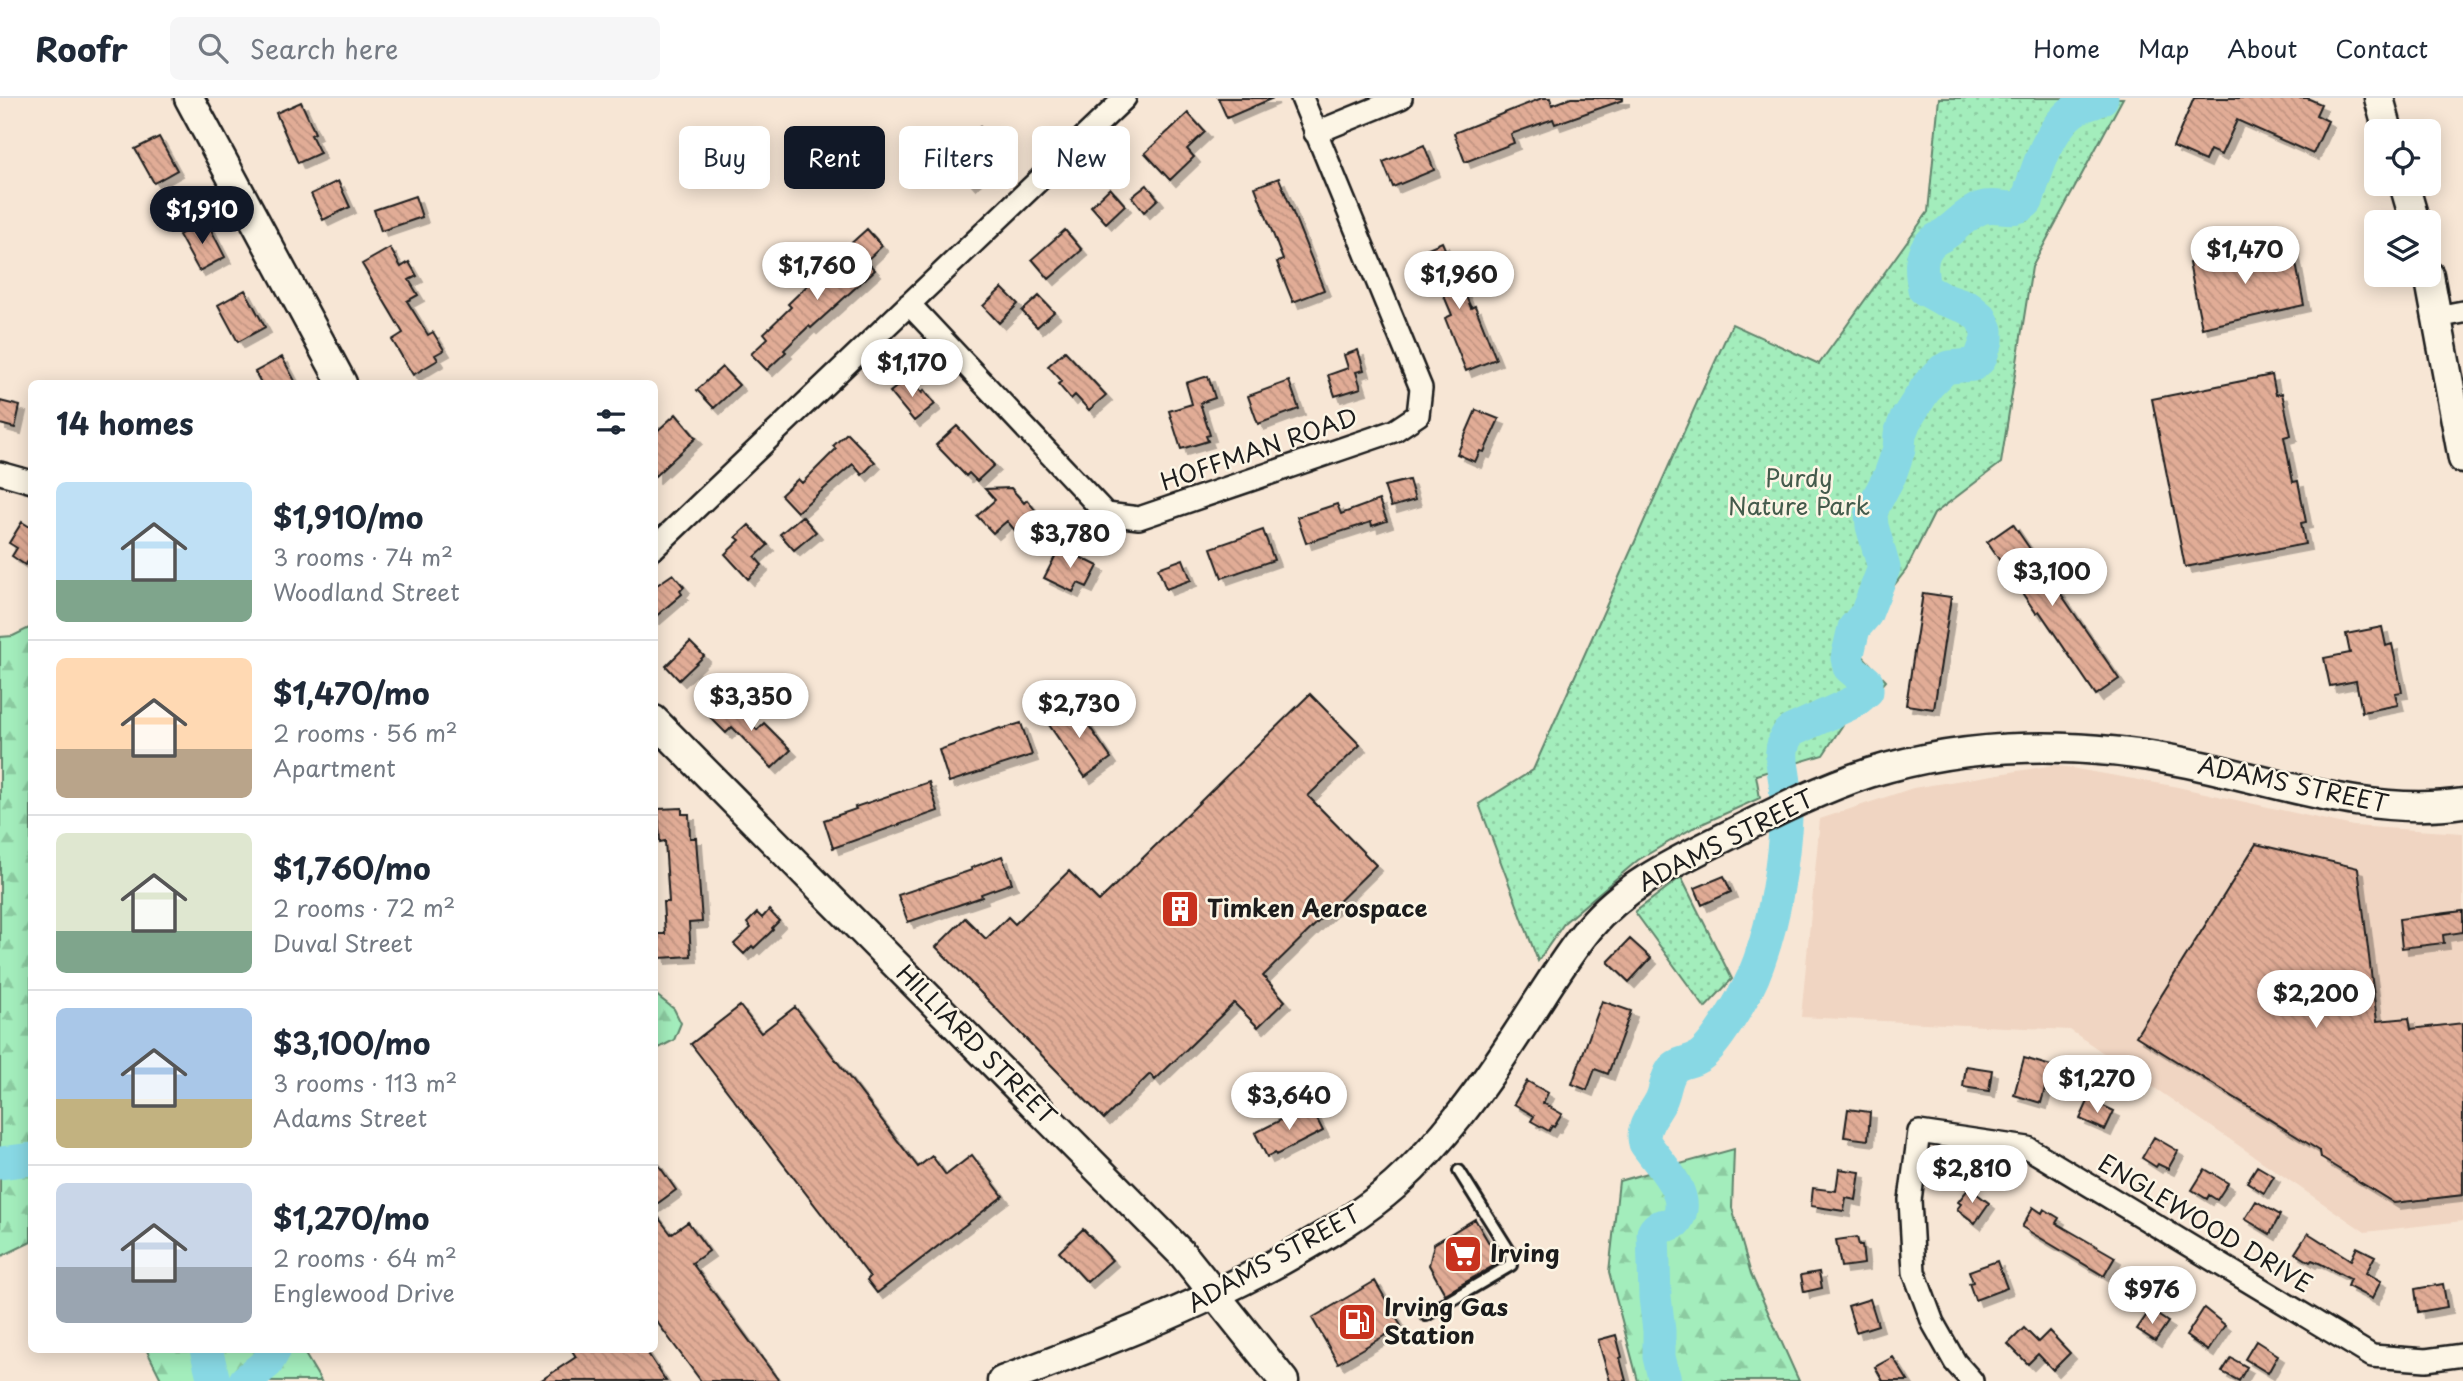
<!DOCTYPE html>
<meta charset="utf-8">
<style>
body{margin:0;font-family:"Playpen Sans",sans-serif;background:#f6f6f7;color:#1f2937;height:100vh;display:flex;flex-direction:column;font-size:26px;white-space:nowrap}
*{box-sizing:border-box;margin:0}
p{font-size:23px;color:#747a83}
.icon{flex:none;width:38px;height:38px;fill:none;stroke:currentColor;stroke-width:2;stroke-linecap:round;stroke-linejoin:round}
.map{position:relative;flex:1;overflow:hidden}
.drawer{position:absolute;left:28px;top:282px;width:630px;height:973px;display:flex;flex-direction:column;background:#fff;border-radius:10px;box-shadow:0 4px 18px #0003}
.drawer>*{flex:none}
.hud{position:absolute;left:679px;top:28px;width:665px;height:63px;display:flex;gap:14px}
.buttons{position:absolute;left:2364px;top:21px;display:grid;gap:14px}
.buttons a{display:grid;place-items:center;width:77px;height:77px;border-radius:10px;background:#fff;box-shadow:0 4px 18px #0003;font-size:35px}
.price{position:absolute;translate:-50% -60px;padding:0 16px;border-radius:24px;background:#fff;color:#222;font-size:23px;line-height:46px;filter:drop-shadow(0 2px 4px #0008)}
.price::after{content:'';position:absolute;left:50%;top:42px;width:21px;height:16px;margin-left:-10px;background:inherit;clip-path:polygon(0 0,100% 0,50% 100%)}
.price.on{background:#111827;color:#fff}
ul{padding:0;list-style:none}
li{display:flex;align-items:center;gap:21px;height:175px;padding:0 28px}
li+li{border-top:2px solid #e0e1e3}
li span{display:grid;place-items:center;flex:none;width:196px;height:140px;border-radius:10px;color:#555}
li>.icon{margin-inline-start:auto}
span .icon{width:84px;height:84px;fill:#fffc;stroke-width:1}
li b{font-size:30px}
h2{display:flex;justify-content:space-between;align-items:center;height:84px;padding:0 28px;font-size:30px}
.pill{padding:0 24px;border-radius:10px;background:#fff;box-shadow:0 4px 18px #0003;font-size:24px;line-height:63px}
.pill.on{background:#111827;color:#fff}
header{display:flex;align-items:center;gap:42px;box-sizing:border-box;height:98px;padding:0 35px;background:#fff;border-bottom:2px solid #e0e1e3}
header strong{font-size:33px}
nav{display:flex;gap:38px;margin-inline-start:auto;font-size:24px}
.search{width:490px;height:63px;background:#f6f6f7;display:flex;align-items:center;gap:18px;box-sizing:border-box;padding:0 24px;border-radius:10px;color:#747a83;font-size:26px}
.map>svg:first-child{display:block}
.built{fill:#f0d5c2}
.grass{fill:url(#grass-dots);stroke:#60846c;stroke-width:2}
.forest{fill:url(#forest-firs);stroke:#60846c;stroke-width:2}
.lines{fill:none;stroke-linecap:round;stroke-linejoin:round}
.river{stroke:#88d8e4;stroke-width:33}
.building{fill:url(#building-back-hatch);stroke:#1c1c1c;stroke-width:2;filter:url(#shadow)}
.lane-casing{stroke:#1c1c1c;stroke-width:16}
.street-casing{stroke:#1c1c1c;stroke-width:26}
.secondary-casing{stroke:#1c1c1c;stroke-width:33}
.lane{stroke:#fcf5e5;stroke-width:10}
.street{stroke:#fcf5e5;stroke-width:21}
.secondary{stroke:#fcf5e5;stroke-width:28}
.labels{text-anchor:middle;stroke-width:5;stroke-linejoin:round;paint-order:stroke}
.street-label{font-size:24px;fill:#1c1c1c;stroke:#fcf5e5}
.park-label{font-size:24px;fill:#445b4c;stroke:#fcf5e5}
.poi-label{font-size:24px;font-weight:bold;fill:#1c1c1c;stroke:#fcf5e5;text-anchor:start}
</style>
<header>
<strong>Roofr</strong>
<div class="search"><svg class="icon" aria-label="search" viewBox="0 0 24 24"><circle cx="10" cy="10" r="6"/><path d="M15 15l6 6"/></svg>Search here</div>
<nav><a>Home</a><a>Map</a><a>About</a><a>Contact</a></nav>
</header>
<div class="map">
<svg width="2463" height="1283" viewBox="0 0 2463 1283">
<defs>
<pattern id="grass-dots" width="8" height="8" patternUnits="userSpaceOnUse" patternTransform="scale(1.75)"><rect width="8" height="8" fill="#a3edbc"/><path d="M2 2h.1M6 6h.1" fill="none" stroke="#8ccba1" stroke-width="1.8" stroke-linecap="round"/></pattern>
<pattern id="forest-firs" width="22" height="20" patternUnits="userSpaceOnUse" patternTransform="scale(1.75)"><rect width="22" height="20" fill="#a3edbc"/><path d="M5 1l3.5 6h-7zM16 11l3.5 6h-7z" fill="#8ccba1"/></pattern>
<pattern id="building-back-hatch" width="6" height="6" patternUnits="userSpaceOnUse" patternTransform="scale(1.75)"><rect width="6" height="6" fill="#e1ac96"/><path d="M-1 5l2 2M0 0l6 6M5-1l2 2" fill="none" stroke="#c09381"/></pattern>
<filter id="shadow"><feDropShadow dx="6" dy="6" stdDeviation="0" flood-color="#0004"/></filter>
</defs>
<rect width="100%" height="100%" fill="#f7e6d5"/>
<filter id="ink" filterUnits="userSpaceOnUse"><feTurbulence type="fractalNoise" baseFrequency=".0143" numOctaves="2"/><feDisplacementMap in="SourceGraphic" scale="14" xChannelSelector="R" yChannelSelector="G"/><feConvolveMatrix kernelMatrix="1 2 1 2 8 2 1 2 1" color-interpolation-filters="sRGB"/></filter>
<g filter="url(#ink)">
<path class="built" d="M2054 667 2173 688 2353 728 2463 735V1123L2365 1134 2070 932 1801 919 1820 721 1913 690Z"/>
<path class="grass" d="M1939 0H2123L2032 169 2001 365 1934 416 1906 472 1867 522 1850 539 1859 554 1886 583 1869 603 1844 625 1823 657 1756 677 1760 700 1693 730 1638 762 1565 824 1538 863 1479 706 1533 672 1732 226 1819 266 1928 114Z
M1681 779 1732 881 1705 910 1635 814Z"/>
<path class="forest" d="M31 529V1144L0 1159V539L13 538Z
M655 896 674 911 681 925 674 942 655 952Z
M1734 1051 1732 1110 1751 1176 1799 1283H1638L1609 1174 1619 1083Z
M146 1251H302L321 1283H162Z"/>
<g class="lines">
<path class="river" d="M0 1065 32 1061
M206 1251 214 1283
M245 1283 267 1265 275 1251
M1665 1283 1659 1259V1233L1655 1199 1653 1135C1660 1122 1670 1131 1676 1123 1695 1098 1657 1064 1645 1045 1640 1029 1655 1015 1661 1002 1666 991 1665 982 1672 972 1679 963 1691 965 1700 958 1716 947 1745 897 1753 879 1772 834 1781 782 1785 733 1787 718 1786 701 1785 685 1783 666 1777 652 1789 634L1854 604 1867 593V584L1849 569 1847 560 1854 530 1866 516 1884 470 1872 428 1871 416 1874 407 1890 377 1899 351 1900 336 1905 323 1928 287 1943 272 1950 269 1973 267 1980 261 1987 242V232L1981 220 1969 210 1942 201 1924 191C1921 175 1918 157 1932 144 1937 140 1945 137 1950 132 1960 124 1968 115 1981 110 1998 104 2015 117 2027 103 2036 74 2049 28 2076 11 2084 6 2094 6 2102 0"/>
</g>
<path class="building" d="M1218 0H1273L1227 20Z
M1542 0H1550L1552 7 1571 0H1623V2L1555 26 1553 21 1511 36 1514 45 1465 64 1454 35Z
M2194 0H2307L2321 6 2316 17 2328 23 2313 56 2237 22 2221 57 2210 52 2205 63 2173 49Z
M301 4 315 35 311 37 320 55 298 65 276 15Z
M1188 15 1205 34 1187 51 1194 59 1170 82 1145 55Z
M980 29 997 47 980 64 986 70 970 85 947 60Z
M159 39 177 72 154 85 135 51Z
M1424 47 1434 72 1393 89 1383 64Z
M1279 80 1324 192 1293 204 1277 164 1283 162 1255 89Z
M338 83 350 109 323 122 311 96Z
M1147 87 1158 101 1144 114 1132 99Z
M1110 90 1125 107 1106 125 1091 108Z
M415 98 422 119 381 133 374 112Z
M206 122 225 159 199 173 179 137Z
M867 131 882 148 866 163 875 172 811 230 809 228 784 252 786 254 767 272 751 256 768 240 764 235 791 209 788 206 812 183 820 191 855 158 847 149Z
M1065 132 1082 152 1049 181 1032 161Z
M1442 144 1471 210 1475 208 1496 261 1466 273 1445 220 1452 217 1434 174 1428 176 1419 154Z
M390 150 401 169 409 164 417 178 409 182 418 197 407 203 428 237 433 234 444 252 435 257 438 262 413 277 392 242 403 235 362 166Z
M2293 150 2304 207 2202 230 2189 165 2249 153 2250 159Z
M1002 190 1018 206 999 225 983 208Z
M245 192 265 229 238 244 218 207Z
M1039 198 1054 214 1037 229 1022 213Z
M1358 252 1364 272 1356 274 1361 290 1335 298 1328 277 1348 270 1344 257Z
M1065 253 1106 297 1089 312 1075 297 1071 301 1058 286 1062 283 1048 268Z
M282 259 296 285H261L255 274Z
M722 269 739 287 714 310 697 292Z
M2272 277 2276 297 2282 295 2291 337 2284 339 2293 384 2298 383 2306 424 2301 425 2305 446 2185 469 2152 301Z
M1208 278 1215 300 1200 305 1210 337 1206 338 1208 343 1181 351 1169 313 1192 306 1186 285Z
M909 279 922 295 924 292 935 306 914 323 890 294Z
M1289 283 1299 311 1258 326 1248 298Z
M0 303 20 308 15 330 0 326Z
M1476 312 1499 321 1484 354 1480 353 1475 364 1457 356Z
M676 316 696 340 654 379V336Z
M957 328 994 367 977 383 969 375 966 378 936 347Z
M847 335 875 364 862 377 853 366 797 414 781 397 798 381 802 385 836 351 833 348Z
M1409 382 1415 402 1391 409 1384 388Z
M1011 390 1024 405 1027 402 1039 417 1018 436 1007 423 993 435 977 418 995 402 985 391Z
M1379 402 1387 423 1372 428 1371 424 1306 445 1297 419 1337 406 1341 416Z
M802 418 816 434 794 452 780 436Z
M22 424 30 429 32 426V458L25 467 12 458 17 450 9 445Z
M2013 426 2119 581 2096 597 2039 513 2036 515 1987 444Z
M749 427 768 447 755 459 762 467 748 481 725 456 740 442 736 439Z
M1263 432 1274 462 1222 480 1211 450Z
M1060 449 1098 468 1087 489 1078 485 1073 494 1044 480Z
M1183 461 1191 482 1166 491 1158 470Z
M673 476 684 489 680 493 682 496 654 520V489Z
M1923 495 1951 499 1934 611 1906 607Z
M2382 529 2386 548 2392 546 2402 594 2395 595 2398 607 2362 614 2356 583 2330 588 2324 560 2350 555 2346 536Z
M690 544 704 558 679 582 666 568Z
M1310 596 1360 647 1308 698 1376 767 1263 878 1285 903 1258 929 1234 905 1155 982 1150 976 1104 1021 936 849 965 820 986 841 1008 819 1015 826 1069 773 1099 803Z
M725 600 757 632 764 625 791 652 772 670 732 629 726 635 708 617Z
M1074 606 1111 660 1085 679 1047 624Z
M1021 625 1032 657 949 684 939 652 1000 630 1002 631Z
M929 684 938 713 833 750 824 722 856 711 855 709Z
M682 710V716H689L690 740H696L702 824 689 825 691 858 660 860 658 836H665L663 804H669L665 743 660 744 658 711Z
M2256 746 2358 770 2377 923 2409 920 2411 931 2463 925V1097L2394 1105 2321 1060 2320 1053 2136 938Z
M1002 758 1012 785 981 796 982 799 908 824 898 797 972 772 971 770Z
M1724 778 1731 794 1702 807 1695 790Z
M769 812 779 823 772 830 773 832 754 850 752 848 744 856 734 846 751 830 747 825 757 815 762 820Z
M2463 813V834L2443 837 2444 845 2402 850 2399 821Z
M1630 841 1651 860 1629 884 1608 864Z
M1602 903 1631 913 1608 976 1595 971 1587 992 1572 986Z
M740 908 761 935 795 909 918 1069 932 1058 946 1077 972 1057 1003 1098 877 1195 867 1182 870 1179 691 946Z
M2024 960 2051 968 2041 1005 2014 997Z
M1966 968 1992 972 1989 993 1963 989Z
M1527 983 1548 995 1543 1005 1562 1016 1554 1029 1552 1028 1549 1033 1531 1023 1534 1018 1514 1006Z
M2089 1001 2114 1013 2105 1032 2080 1021Z
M1310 1007 1323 1033 1276 1057 1275 1055 1267 1059 1255 1035Z
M1848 1011 1870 1014 1868 1042 1844 1039Z
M2154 1039 2178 1053 2168 1071 2158 1066 2156 1069 2142 1060Z
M655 1062 676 1092 654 1108Z
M2257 1068 2274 1078 2264 1095 2247 1084Z
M1839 1071 1860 1074 1856 1102 1846 1100 1844 1113 1811 1108 1813 1090 1836 1093Z
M2205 1071 2228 1085 2217 1102 2209 1097 2207 1101 2192 1092Z
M1969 1090 1989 1105 1975 1125 1957 1111 1961 1106 1958 1104Z
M2256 1103 2280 1117 2270 1136 2245 1121Z
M2033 1109 2042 1115 2044 1111 2059 1120 2056 1125 2115 1159 2104 1178 2022 1129Z
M654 1114 671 1136 688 1124 709 1153 692 1165 779 1283H701L654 1220Z
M1475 1121 1500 1164 1445 1196 1429 1167 1434 1146Z
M1083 1131 1112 1162 1087 1184 1059 1154Z
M2308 1135 2351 1162 2357 1149 2375 1158 2366 1175 2381 1183 2372 1201 2347 1188 2350 1181 2321 1166 2312 1162 2310 1164 2295 1155Z
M1857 1139 1859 1147H1862L1864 1166 1841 1169 1836 1142Z
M1997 1163 2007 1190 1975 1202 1969 1185 1973 1184 1969 1173Z
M1819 1174 1822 1190 1804 1194 1801 1177Z
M2145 1174 2167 1187 2156 1206 2134 1193Z
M1375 1183 1401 1228 1338 1265 1312 1220Z
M2443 1186 2447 1209 2418 1214 2415 1191Z
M1870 1201 1878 1227 1856 1234 1848 1208Z
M2204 1210 2225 1227 2208 1253 2186 1238Z
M2150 1212 2168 1224 2155 1243 2137 1231Z
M2024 1230 2038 1244 2049 1233 2070 1255 2053 1272 2038 1256 2028 1266 2008 1246Z
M1616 1237 1622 1259 1620 1260 1626 1283H1610L1598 1242Z
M2256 1243 2278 1257 2268 1275 2245 1261Z
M571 1251H645L666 1283H540L576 1259Z
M1893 1259 1908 1283H1883L1875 1269Z
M2231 1260 2247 1269 2239 1283 2222 1274Z"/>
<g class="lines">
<defs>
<path id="lane" d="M1426 1217 1511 1167V1156L1459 1073"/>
<path id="street" d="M1315 35 1401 0
M909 206 1106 416 1139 420 1394 333 1418 317 1421 290 1302 0
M2437 219 2463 214
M0 375 32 384
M654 450 1125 0
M1972 1283 1955 1264 1933 1225 1914 1174 1910 1102 1919 1034 2028 1050 2372 1258 2426 1262 2463 1257"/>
<path id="secondary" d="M189 0 342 285
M2379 0 2388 33
M2404 86 2415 124
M2429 177 2463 361
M654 622 1184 1158 1284 1283
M1002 1283C1097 1247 1193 1211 1282 1162 1322 1139 1360 1118 1395 1087 1443 1044 1482 990 1517 936 1541 900 1562 863 1589 830 1627 784 1684 760 1737 733 1779 712 1823 690 1869 675 1971 643 2084 643 2188 665 2278 684 2370 719 2463 705"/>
</defs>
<use href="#lane" class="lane-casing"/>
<use href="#street" class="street-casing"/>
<use href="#secondary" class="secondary-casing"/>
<use href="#lane" class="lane"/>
<use href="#street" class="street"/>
<use href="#secondary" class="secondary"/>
</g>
</g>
<defs>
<symbol id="building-square" viewBox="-11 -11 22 22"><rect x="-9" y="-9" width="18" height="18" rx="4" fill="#c8321e" stroke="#fcf5e5"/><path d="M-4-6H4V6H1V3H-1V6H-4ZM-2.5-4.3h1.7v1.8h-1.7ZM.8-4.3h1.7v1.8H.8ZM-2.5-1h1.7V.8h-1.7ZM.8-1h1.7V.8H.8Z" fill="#fff"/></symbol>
<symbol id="supermarket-square" viewBox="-11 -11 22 22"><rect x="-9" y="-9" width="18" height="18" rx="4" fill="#c8321e" stroke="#fcf5e5"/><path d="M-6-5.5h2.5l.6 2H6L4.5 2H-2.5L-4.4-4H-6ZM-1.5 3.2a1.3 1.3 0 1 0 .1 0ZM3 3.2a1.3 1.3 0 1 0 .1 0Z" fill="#fff"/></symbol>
<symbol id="fuel-square" viewBox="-11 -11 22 22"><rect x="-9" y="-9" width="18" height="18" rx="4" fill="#c8321e" stroke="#fcf5e5"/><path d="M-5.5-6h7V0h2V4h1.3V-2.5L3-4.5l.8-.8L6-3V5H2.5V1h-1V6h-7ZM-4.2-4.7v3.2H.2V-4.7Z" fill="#fff"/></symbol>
</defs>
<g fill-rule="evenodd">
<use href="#building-square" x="1158" y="789" width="44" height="44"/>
<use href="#supermarket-square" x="1441" y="1134" width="44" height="44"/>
<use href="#fuel-square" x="1335" y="1202" width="44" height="44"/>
</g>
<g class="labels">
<g class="street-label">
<text transform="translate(1259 352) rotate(-19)" y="8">HOFFMAN ROAD</text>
<text transform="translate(2293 687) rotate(12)" y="8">ADAMS STREET</text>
<text transform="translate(1726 743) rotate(-27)" y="8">ADAMS STREET</text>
<text transform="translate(976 947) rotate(45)" y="8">HILLIARD STREET</text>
<text transform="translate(2205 1126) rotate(31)" y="8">ENGLEWOOD DRIVE</text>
<text transform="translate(1274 1161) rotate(-29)" y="8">ADAMS STREET</text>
</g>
<g class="park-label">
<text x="1799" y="389">Purdy<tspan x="1799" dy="28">Nature Park</tspan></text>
</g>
<g class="poi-label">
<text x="1207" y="819">Timken Aerospace</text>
<text x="1490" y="1164">Irving</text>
<text x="1384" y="1218">Irving Gas<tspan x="1384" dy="28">Station</tspan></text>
</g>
</g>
</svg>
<div class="buttons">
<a><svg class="icon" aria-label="locate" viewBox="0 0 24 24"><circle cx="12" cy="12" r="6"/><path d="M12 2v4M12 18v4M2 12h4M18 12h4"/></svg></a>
<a><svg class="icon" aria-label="layers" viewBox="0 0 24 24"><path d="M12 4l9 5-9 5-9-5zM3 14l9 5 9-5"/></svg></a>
</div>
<b class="price on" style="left:202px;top:148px">$1,910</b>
<b class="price" style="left:2245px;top:188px">$1,470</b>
<b class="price" style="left:817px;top:204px">$1,760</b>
<b class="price" style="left:1459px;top:213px">$1,960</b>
<b class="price" style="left:912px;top:301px">$1,170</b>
<b class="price" style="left:1070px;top:472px">$3,780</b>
<b class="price" style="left:2052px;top:510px">$3,100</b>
<b class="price" style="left:751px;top:635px">$3,350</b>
<b class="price" style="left:1079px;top:642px">$2,730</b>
<b class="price" style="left:2316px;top:932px">$2,200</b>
<b class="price" style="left:2097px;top:1017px">$1,270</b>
<b class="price" style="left:1289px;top:1034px">$3,640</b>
<b class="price" style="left:1972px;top:1107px">$2,810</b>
<b class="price" style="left:2152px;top:1228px">$976</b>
<div class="hud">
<a class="pill">Buy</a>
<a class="pill on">Rent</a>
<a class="pill">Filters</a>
<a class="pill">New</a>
</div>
<section class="drawer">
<h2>14 homes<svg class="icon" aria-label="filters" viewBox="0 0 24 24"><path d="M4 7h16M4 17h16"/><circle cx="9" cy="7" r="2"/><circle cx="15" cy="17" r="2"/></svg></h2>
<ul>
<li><span style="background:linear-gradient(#bfe0f5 70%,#7fa58c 0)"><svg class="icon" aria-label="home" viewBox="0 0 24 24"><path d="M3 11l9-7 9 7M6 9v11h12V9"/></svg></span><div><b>$1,910/mo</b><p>3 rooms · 74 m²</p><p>Woodland Street</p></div></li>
<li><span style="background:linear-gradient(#ffd9b3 65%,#b9a48a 0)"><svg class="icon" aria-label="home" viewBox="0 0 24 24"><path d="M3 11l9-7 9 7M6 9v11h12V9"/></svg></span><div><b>$1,470/mo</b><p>2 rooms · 56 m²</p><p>Apartment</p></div></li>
<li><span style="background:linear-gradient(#dfe7d0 70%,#7fa58c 0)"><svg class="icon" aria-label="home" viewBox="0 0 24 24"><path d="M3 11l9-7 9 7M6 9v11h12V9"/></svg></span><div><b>$1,760/mo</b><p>2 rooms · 72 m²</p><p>Duval Street</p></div></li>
<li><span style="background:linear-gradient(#a9c7e8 65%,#c2b280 0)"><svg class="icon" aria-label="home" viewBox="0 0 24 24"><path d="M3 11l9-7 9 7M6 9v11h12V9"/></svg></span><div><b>$3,100/mo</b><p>3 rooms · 113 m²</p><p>Adams Street</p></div></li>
<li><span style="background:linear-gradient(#c9d6e8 60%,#9aa5b1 0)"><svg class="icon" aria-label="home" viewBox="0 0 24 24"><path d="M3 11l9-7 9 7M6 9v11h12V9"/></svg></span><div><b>$1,270/mo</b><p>2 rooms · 64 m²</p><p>Englewood Drive</p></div></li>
</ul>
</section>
</div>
